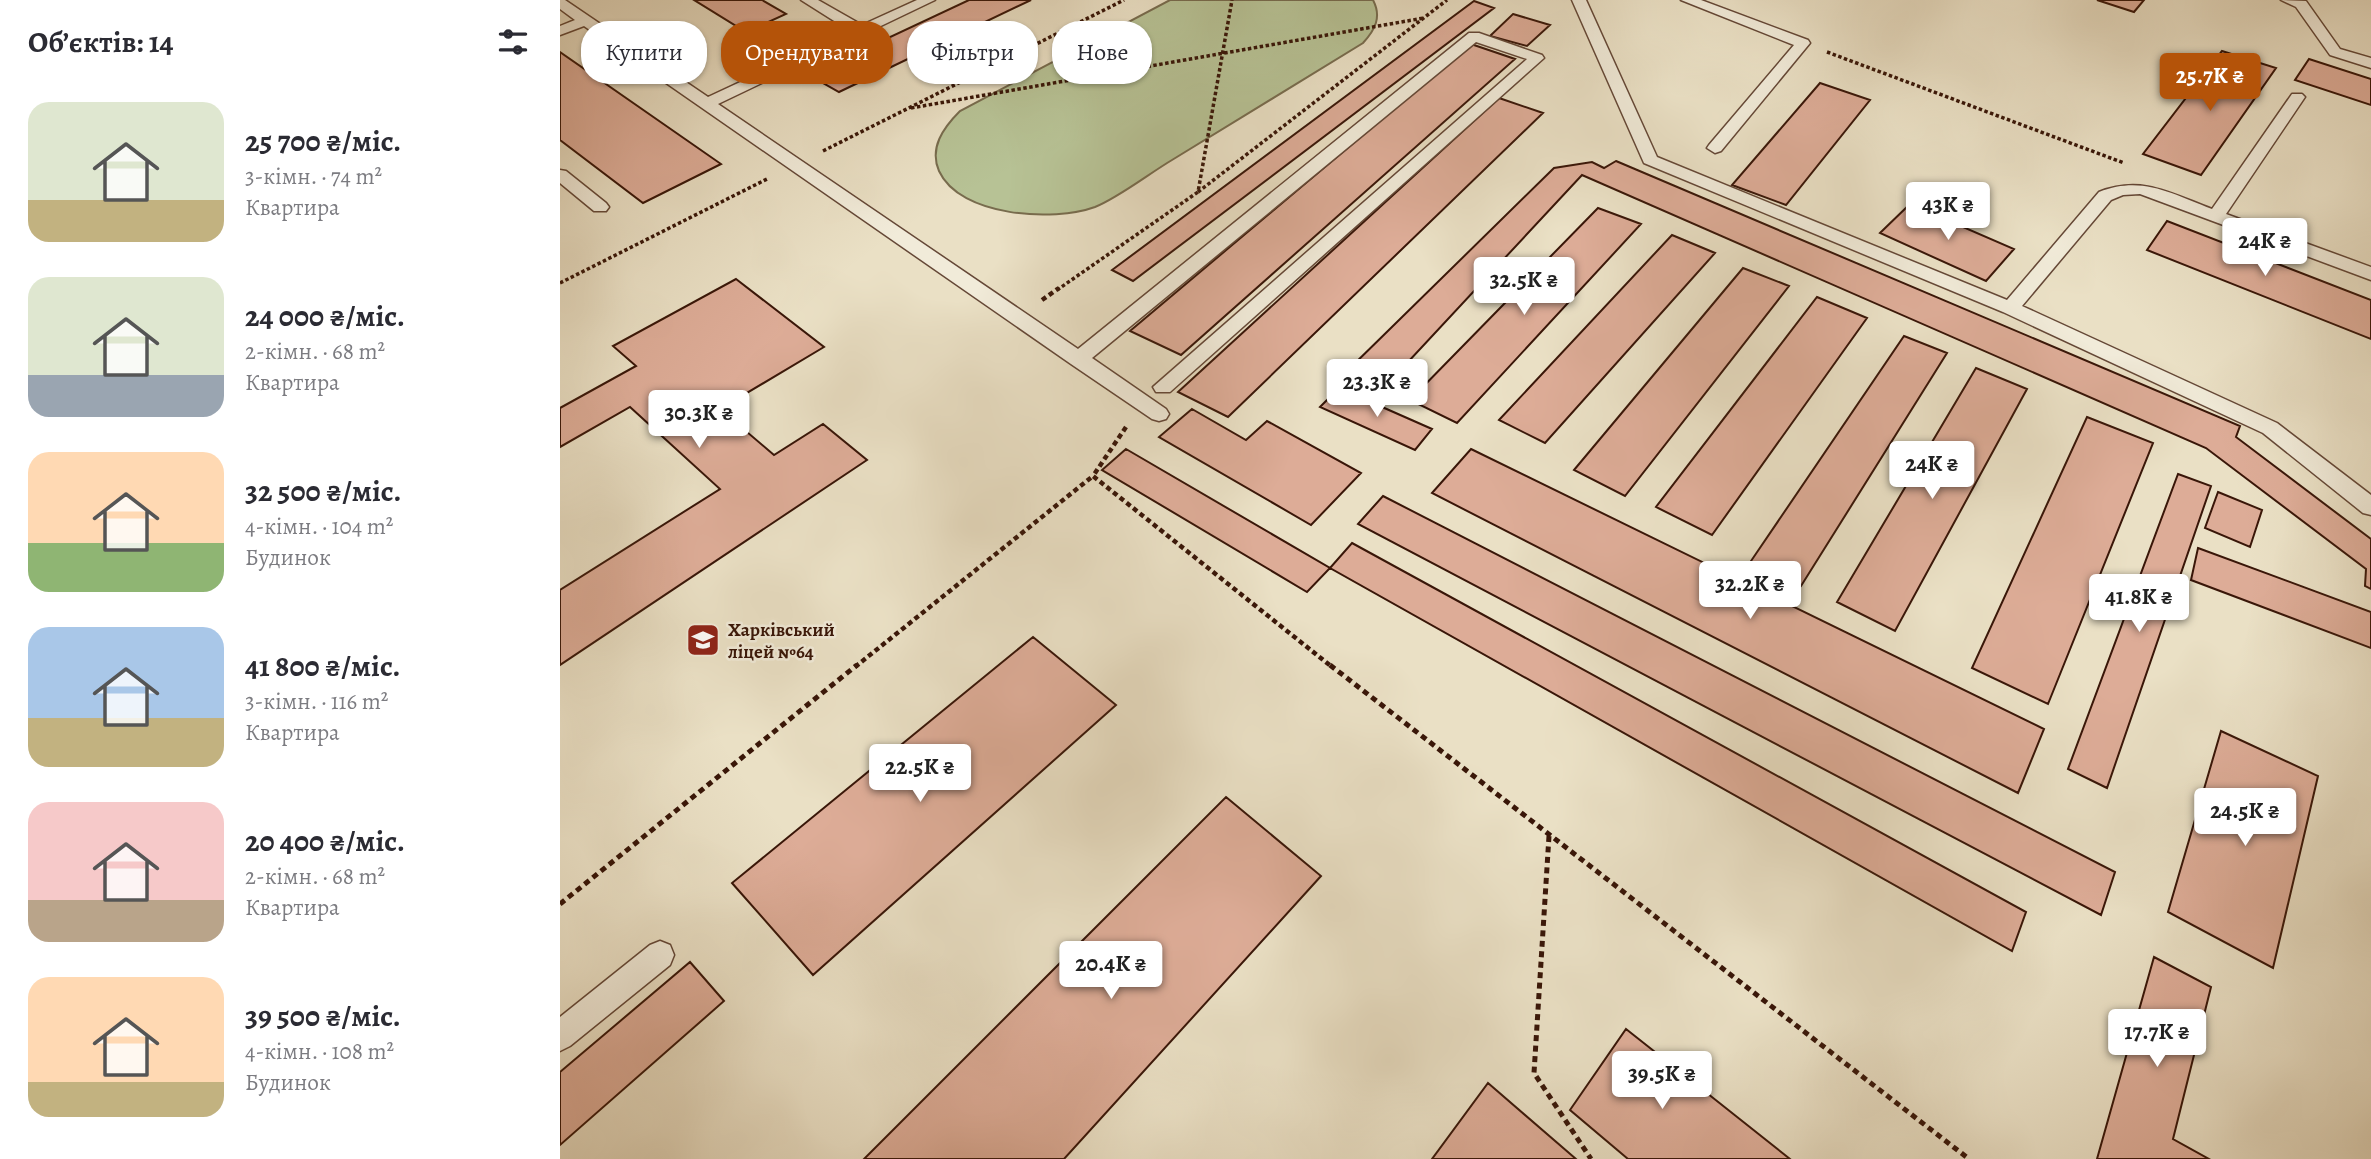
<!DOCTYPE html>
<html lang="uk">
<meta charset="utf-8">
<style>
body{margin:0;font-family:Alegreya,serif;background:#f7f7f7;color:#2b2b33;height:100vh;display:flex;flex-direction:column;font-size:26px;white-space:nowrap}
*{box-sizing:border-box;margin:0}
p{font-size:23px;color:#7c7c81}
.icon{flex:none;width:38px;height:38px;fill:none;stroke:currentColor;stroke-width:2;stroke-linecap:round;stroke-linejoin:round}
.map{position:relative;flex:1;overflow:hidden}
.drawer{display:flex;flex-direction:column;background:#fff;width:560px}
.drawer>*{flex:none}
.top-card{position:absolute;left:21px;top:21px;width:665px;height:63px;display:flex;gap:14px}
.price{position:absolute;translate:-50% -60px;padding:0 16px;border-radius:7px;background:#fff;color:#222;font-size:23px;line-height:46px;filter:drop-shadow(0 2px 4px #0008)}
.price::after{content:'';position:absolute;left:50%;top:42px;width:21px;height:16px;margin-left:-10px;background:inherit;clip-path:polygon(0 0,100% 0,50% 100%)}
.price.current{background:#b45309;color:#fff}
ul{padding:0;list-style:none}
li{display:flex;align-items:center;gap:21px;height:175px;padding:0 28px}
li span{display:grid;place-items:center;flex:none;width:196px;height:140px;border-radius:21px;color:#555}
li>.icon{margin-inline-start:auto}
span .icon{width:84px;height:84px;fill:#fffc;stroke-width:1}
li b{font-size:30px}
h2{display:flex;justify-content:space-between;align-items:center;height:84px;padding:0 28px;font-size:30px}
.pill{padding:0 24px;border-radius:28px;background:#fff;box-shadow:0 2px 5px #0004;font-size:24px;line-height:63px}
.pill.current{background:#b45309;color:#fff}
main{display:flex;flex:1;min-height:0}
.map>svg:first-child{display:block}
.green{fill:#b7c295;stroke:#786c4e;stroke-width:2}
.building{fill:#ddac97;stroke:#391608;stroke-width:2}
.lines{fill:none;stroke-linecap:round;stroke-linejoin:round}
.service-casing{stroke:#654837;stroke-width:3}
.path-far2{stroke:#391608;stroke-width:3.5;stroke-dasharray:3.5 2.5;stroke-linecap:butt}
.path-far1{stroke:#391608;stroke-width:4.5;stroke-dasharray:5 3.5;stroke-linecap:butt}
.path{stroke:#391608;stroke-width:5;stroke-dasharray:6 4.5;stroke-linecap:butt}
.service{fill:#f1ebd9;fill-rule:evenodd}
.labels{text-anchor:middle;stroke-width:5;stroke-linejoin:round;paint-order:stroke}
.poi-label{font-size:19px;font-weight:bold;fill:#391608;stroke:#f1ebd9;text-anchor:start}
</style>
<main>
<section class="drawer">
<h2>Об’єктів: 14<svg class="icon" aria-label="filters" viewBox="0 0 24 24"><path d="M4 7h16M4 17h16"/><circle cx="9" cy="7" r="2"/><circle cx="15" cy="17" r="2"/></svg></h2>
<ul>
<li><span style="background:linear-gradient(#dfe7d0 70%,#c2b280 0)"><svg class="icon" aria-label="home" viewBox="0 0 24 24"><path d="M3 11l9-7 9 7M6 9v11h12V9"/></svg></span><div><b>25 700 ₴/міс.</b><p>3-кімн. · 74 m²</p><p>Квартира</p></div></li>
<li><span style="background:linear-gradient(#dfe7d0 70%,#9aa5b1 0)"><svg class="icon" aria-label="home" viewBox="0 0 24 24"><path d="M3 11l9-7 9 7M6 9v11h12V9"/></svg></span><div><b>24 000 ₴/міс.</b><p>2-кімн. · 68 m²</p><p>Квартира</p></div></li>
<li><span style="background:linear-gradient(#ffd9b3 65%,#8fb573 0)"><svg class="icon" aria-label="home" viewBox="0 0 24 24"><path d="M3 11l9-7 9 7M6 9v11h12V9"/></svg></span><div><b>32 500 ₴/міс.</b><p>4-кімн. · 104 m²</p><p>Будинок</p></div></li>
<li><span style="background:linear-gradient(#a9c7e8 65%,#c2b280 0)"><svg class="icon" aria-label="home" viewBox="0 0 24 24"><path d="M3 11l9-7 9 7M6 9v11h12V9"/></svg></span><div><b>41 800 ₴/міс.</b><p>3-кімн. · 116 m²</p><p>Квартира</p></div></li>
<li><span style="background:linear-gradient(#f6c9c9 70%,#b9a48a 0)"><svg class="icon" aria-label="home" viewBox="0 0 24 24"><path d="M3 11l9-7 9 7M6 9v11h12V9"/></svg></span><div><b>20 400 ₴/міс.</b><p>2-кімн. · 68 m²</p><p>Квартира</p></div></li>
<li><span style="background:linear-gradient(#ffd9b3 75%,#c2b280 0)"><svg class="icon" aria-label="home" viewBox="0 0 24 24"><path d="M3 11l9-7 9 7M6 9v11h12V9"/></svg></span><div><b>39 500 ₴/міс.</b><p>4-кімн. · 108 m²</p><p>Будинок</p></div></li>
</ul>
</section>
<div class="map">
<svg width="1811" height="1159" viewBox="0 0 1811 1159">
<rect width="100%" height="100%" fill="#eae0c5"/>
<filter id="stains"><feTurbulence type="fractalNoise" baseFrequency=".00286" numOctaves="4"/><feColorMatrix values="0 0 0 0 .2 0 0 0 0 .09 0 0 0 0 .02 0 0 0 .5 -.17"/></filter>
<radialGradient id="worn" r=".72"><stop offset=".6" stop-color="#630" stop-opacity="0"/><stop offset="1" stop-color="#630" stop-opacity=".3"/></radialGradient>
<path class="green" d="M610 0H813C822 17 815 30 803 43 740 82 676 121 612 160 590 173 558 198 535 207 494 222 400 217 379 171 369 148 383 128 400 111Z"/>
<path class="building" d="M134 0H202L226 14 186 32Z
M409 0H471L279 92 249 75Z
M1537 0H1584L1574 12Z
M914 1 934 8 573 281 552 270Z
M953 14 990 25 967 46 930 36Z
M911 44 955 59 621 355 570 331Z
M1662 51 1716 68 1641 175 1583 154Z
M0 52 161 164 83 203 0 140Z
M1749 59 1811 79V105L1735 80Z
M1260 83 1310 100 1226 205 1172 185Z
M939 98 983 113 668 417 618 392Z
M1056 161 1680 426 1676 437 1811 539V589L1805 586 1806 569 1646 448 1022 175 821 391 783 375 994 168 1032 162 1044 168Z
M1350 204 1454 249 1426 281 1320 233Z
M1038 208 1081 224 897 423 850 400Z
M1607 221 1811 300V339L1587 250Z
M1112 235 1155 253 985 443 939 420Z
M1183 268 1229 286 1065 496 1014 470Z
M176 279 264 347 160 409 214 455 263 424 307 460 0 665V590L160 489 70 407 0 447V408L76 366 53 346Z
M1257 297 1307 318 1152 535 1096 507Z
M1344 336 1387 353 1241 586 1191 561Z
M1416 368 1467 389 1335 631 1277 602Z
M779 388 872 429 855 450 760 407Z
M632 409 686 440 707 421 801 473 751 525 599 437Z
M1527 417 1593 443 1488 704 1412 668Z
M566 449 770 568 747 592 542 470Z
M911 449 1484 729 1458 793 872 493Z
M1618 474 1651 486 1547 788 1508 769Z
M1658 492 1702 510 1690 547 1645 528Z
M823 496 1555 872 1541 915 798 524Z
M792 543 1466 912 1452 951 770 568Z
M1638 548 1811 612V648L1631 580Z
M473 637 556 705 253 975 172 883Z
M1661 731 1758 776 1713 968 1608 912Z
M666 797 761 876 504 1159H304Z
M1594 957 1651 987 1613 1139 1649 1159H1537Z
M130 962 164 1001 0 1145V1072Z
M1066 1029 1133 1082 1230 1159H1068L1010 1110Z
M928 1083 1016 1159H872Z"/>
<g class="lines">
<defs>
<path id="service" d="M0 0H5L148 97 290 31 241 0H258L302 25 357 0H375L158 104 518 349 909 33H919L982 55 984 58 610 392H596L593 387 967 59 916 42 532 358 606 409 609 414 606 419 599 421 592 419 511 364 24 26 0 35V26L15 20 0 9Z
M1012 0H1026L1097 157 1447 300 1539 192C1582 175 1612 194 1652 209L1732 94H1742L1745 97 1666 214 1811 267V280L1580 194 1563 195 1551 200 1462 306 1717 423 1811 495V515L1803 513 1703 433 1443 312 1084 163Z
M1121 0H1141L1248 40 1250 43 1161 151 1155 153 1147 148 1149 145 1234 45Z
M1721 0 1746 1 1780 49 1811 58V68L1770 55 1736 7Z
M0 170 6 171 46 203 49 207 46 211H34L0 183Z
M100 941 110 945 114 955 110 965 10 1046 0 1051V1017L90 945Z"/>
</defs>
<use href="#service" class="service-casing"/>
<path class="path-far2" d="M1267 52 1564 163
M351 108 864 18
M263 151 564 0
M638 192 887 0
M0 283 209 178
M497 290 638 192 672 0"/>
<path class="path-far1" d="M482 300 499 288
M566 427 533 476 772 667
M295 667 533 476"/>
<path class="path" d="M770 665 1409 1159
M989 836 974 1073 1031 1159
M0 904 297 665"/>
<use href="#service" class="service"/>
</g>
<defs>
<symbol id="school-square" viewBox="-11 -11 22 22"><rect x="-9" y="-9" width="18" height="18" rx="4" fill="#8f2418" stroke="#f1ebd9"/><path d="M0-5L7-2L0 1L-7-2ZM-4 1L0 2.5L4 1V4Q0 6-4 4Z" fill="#fff"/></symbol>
</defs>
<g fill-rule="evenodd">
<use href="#school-square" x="124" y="621" width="38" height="38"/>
</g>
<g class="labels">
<g class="poi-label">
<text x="168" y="636">Харківський<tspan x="168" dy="22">ліцей №64</tspan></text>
</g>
</g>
<rect width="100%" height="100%" filter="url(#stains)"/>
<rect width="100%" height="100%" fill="url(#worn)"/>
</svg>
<b class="price current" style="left:1650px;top:113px">25.7K ₴</b>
<b class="price" style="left:1388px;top:242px">43K ₴</b>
<b class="price" style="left:1705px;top:278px">24K ₴</b>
<b class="price" style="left:964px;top:317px">32.5K ₴</b>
<b class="price" style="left:817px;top:419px">23.3K ₴</b>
<b class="price" style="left:139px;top:450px">30.3K ₴</b>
<b class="price" style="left:1372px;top:501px">24K ₴</b>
<b class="price" style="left:1190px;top:621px">32.2K ₴</b>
<b class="price" style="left:1579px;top:634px">41.8K ₴</b>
<b class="price" style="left:360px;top:804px">22.5K ₴</b>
<b class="price" style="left:1685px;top:848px">24.5K ₴</b>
<b class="price" style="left:551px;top:1001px">20.4K ₴</b>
<b class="price" style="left:1597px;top:1069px">17.7K ₴</b>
<b class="price" style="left:1102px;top:1111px">39.5K ₴</b>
<div class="top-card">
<a class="pill">Купити</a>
<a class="pill current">Орендувати</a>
<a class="pill">Фільтри</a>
<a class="pill">Нове</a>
</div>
</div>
</main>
